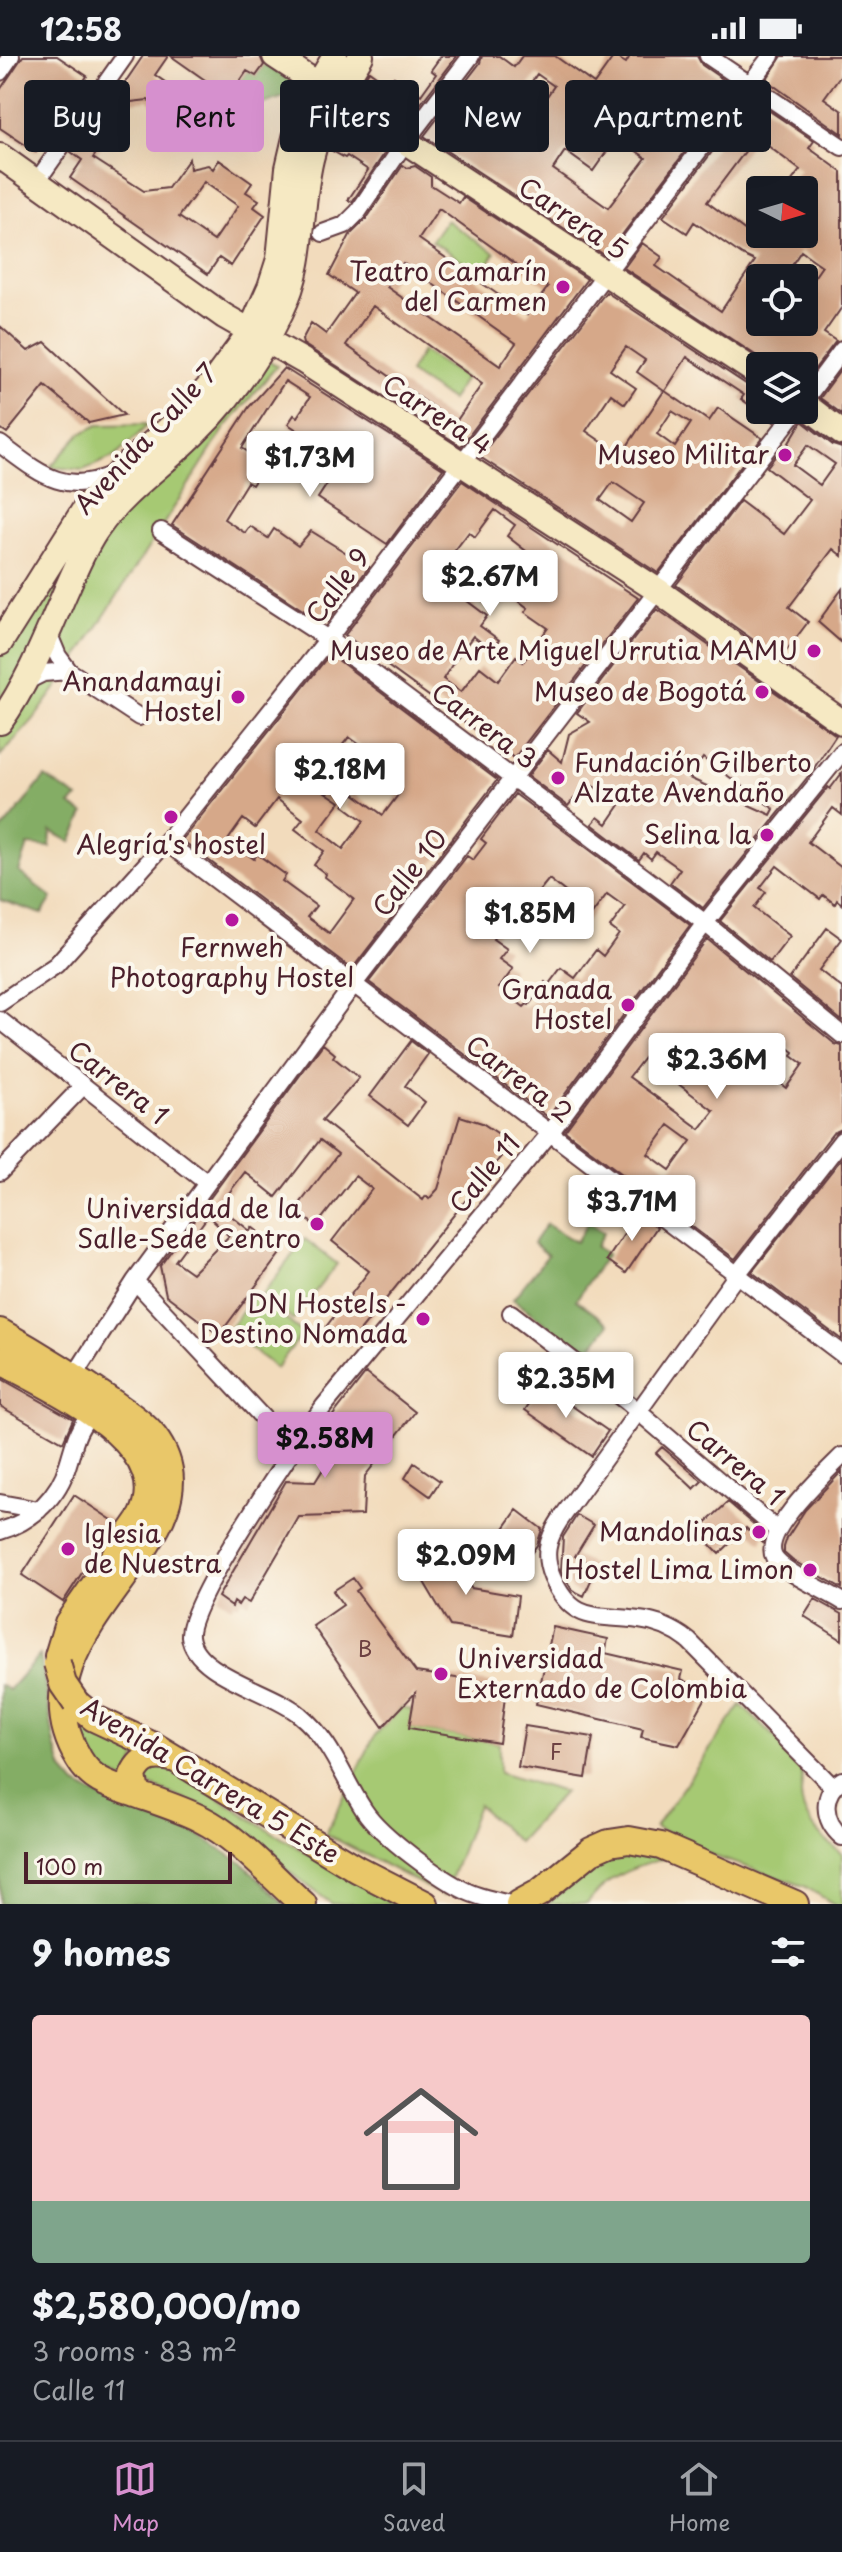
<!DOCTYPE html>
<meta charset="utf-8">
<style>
body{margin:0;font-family:"Playpen Sans",sans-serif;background:#242831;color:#f1f3f6;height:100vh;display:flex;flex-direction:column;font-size:30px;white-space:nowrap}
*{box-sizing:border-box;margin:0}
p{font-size:26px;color:#9ea1a6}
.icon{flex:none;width:44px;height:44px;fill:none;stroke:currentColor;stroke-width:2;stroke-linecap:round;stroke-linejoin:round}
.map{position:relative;height:1848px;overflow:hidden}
.drawer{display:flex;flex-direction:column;background:#171b24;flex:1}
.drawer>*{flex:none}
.hud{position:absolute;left:24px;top:24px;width:794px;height:72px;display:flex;gap:16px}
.needle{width:52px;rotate:95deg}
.fabs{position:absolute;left:746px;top:120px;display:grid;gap:16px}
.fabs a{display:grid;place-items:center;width:72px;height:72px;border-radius:8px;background:#171b24;box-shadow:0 8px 32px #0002;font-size:40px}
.scale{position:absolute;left:24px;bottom:20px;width:208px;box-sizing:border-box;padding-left:8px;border:4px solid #4a1f2b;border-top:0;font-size:22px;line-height:28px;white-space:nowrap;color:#4a1f2b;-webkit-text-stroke:6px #fbf7ec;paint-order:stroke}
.price{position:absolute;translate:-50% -68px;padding:0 18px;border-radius:8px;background:#fff;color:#222;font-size:26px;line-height:52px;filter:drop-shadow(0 2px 4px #0008)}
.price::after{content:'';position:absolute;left:50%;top:48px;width:24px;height:18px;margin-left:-12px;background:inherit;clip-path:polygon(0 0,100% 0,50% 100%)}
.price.active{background:#d690ce;color:#111}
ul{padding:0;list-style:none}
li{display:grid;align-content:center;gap:16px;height:424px;padding:0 32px}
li+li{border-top:2px solid #363941}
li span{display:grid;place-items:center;height:248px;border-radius:8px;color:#555}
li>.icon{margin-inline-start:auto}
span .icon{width:144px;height:144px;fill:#fffc;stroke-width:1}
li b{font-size:34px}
h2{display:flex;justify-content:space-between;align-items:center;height:96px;padding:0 32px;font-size:34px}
.tag{padding:0 28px;border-radius:8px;background:#171b24;box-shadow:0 8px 32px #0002;font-size:28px;line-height:72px}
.tag.active{background:#d690ce;color:#111}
.status{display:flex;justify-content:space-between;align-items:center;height:56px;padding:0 40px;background:#171b24;direction:ltr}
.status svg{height:22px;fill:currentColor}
.menu{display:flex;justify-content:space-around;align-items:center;height:112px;border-top:2px solid #363941;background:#171b24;font-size:22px;color:#9ea1a6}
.menu a{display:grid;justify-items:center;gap:4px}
.menu .active{color:#d690ce}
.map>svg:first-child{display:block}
.green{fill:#a6c973;stroke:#78744f;stroke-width:2}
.forest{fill:#84ad65;stroke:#676648;stroke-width:2}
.building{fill:#d6a889;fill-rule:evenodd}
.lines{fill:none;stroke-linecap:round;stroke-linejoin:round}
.street-casing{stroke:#633b41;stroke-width:20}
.secondary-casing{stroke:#633b41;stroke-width:28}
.primary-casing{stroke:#633b41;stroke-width:30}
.street{stroke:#fff;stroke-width:16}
.secondary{stroke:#f6e9c3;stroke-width:24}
.primary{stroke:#e9c769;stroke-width:26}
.primary-bridge-casing{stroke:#633b41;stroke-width:30;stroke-linecap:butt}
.primary-bridge{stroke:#e9c769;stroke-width:26}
.poi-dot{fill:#b5179e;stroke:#fbf7ec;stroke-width:3}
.labels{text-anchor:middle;stroke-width:8;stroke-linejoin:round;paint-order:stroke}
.number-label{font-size:22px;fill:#6d4142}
.street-label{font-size:26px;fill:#4a1f2b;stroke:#fbf7ec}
.poi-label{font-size:26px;fill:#4a1f2b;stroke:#fbf7ec;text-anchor:end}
</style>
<div class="status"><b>12:58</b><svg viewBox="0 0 49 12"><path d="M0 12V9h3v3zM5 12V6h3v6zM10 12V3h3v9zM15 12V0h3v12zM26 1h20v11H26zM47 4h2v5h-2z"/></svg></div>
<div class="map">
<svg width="842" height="1848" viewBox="0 0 842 1848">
<rect width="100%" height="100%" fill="#fbf7ec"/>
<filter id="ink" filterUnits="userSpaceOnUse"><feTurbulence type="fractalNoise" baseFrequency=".0125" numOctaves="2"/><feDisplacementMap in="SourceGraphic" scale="16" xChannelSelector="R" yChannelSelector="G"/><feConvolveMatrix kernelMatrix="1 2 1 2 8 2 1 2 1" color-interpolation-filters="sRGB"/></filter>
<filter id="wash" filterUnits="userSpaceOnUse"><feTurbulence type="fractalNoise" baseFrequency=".006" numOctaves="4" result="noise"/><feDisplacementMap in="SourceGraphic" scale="32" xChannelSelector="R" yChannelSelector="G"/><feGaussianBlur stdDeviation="1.8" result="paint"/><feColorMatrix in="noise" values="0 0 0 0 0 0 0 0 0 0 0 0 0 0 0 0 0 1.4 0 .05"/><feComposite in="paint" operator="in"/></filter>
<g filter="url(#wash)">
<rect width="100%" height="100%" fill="#f2dbbc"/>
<path class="green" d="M446 164 495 197 482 218 432 185Z
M422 295 465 322 451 344 409 317Z
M265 302 277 310 225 372 69 615 33 664 0 700V680L10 668 98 482Z
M149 368 116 400 83 414 50 411 80 378 98 369Z
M136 422 0 652V598L72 483Z
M305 1183 337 1208 293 1264 262 1239Z
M255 1239 303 1277 276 1312 228 1274Z
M741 1649C755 1663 795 1697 801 1714 804 1723 801 1729 801 1738 801 1764 823 1784 842 1798V1848H834L804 1830 713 1800 655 1771Z
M401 1652 412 1654 410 1672 499 1687V1717L564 1736 518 1786 478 1749 444 1840 326 1778 375 1679Z
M72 1656 139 1694 128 1726 92 1710Z
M159 1705 314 1802 397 1848H332L203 1751 150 1729 145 1720Z
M633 1796 665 1802C630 1813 610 1818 587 1848H546C581 1825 586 1799 633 1796Z"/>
<path class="forest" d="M268 3 303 26 298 36 236 58 221 53 247 15 256 20Z
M45 721 78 742 70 749 84 758 71 786 51 775 50 791 28 789 19 816 52 842 42 858 0 844V776Z
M588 1166 603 1177 596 1191 607 1198 576 1244 609 1268 586 1299 513 1243 548 1199 533 1187 546 1168 576 1186Z
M40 1599 55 1690 63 1714 76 1729 129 1756 166 1760 204 1782 242 1807 285 1848H0V1629L9 1634Z"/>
<g id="blocks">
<path class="building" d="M23 0H57L87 20 36 96 0 72V34Z
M143 0H168L155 19 191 44 205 24 171 0H260L264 9 256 20 247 15 221 53 205 43 177 84 175 65 148 44 131 46 93 102 144 135 168 132 189 103 190 113 208 109 213 113 219 104 252 127 246 136 259 144 254 151 265 159 231 210 219 202 208 218 70 122 82 104 71 96 113 36 117 38ZM204 126 238 150 214 185 179 161Z
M441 0H457L405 68 357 36 369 15 389 29 394 21 421 39 436 18 431 14Z
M482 0H499L514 11 522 0H555L594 28 614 0 626 7 630 0H697L702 9 734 31 606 200 424 80 480 7ZM537 18 554 30 534 59 517 47ZM617 81 646 102 608 152 553 113 565 95 593 115Z
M782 0H842V17L824 42 842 55V78L766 24Z
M752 43 814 85 809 92 842 116V251L824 277 836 285 804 327V310H772L624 212 642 187 662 201 656 210 721 255 755 205 742 199 694 166 687 177 663 161ZM756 81 800 114 785 134H804V178H750L707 146ZM801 195 822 210 804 236V266H760V222H783Z
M339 71 360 85 365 77 388 92 352 146 348 144 368 114 347 100 345 102 329 93Z
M403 109 407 112 415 110 431 121V129L459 147 463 141 587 223 461 390 303 288 302 284 311 267 326 278 355 237 329 219 350 179 367 162ZM439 153 548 231 527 259 419 183ZM403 207 516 287 500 310 387 231ZM373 250 482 328 455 367 346 289Z
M606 236 752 332 760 334V354H783L774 366 741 343 744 339 687 301 665 335 709 365 718 352 762 382 658 517 480 401ZM626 291 645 304 637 316 664 335 621 399 586 375 611 338 625 348 636 332 610 314ZM672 355 691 367 675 391 657 378ZM613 426 644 447 631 466 600 444Z
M0 270 28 295 45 286 124 359 89 367 45 330 7 377 0 372Z
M284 312 443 413 387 488 318 442 331 422 306 406 318 388 288 368 294 359 297 361 310 341 285 325 242 392 276 414 270 424 260 417 252 429 247 426 224 463 245 477 250 470 268 482 274 473 298 490 311 475 369 511 327 566 325 564 323 567 172 469 249 351Z
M842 312V358L820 342Z
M802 365 833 389 842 392V500L833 493 789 551 808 566 780 603 676 529 740 445 784 478 810 444 767 411 780 394 783 397ZM808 389 835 408 820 429 793 409Z
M462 425 638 542 514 702 345 579ZM495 454 515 469 507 480 526 495 500 531 528 552 525 556 548 572 523 606 516 600 498 625 480 611 461 636 443 623 453 607 473 580 491 594 499 584 480 570 487 560 454 535 466 519 447 505 469 476 475 481Z
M842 533V587L818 566Z
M657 553 836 679 810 718 703 852 670 827 680 813 656 796 651 803 644 797 639 804 592 768 598 761 607 768 620 749 588 726 568 750 528 720 548 694 562 706 569 678 590 666 577 657ZM703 702 774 753 771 759 689 722Z
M330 598 497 724 352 913 182 784ZM349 681 375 700 369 707 399 729 397 732 401 735 383 759 353 737 344 750 364 765 343 793 319 774 340 746 322 734 342 706 334 700ZM277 743 303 763 295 773 324 795 314 809 326 818 325 821 354 843 329 877 307 861 316 850 282 825 286 819 257 798 254 803 228 784 243 763 255 772Z
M842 717V759L833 752 808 786 842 812V848L837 844 835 848 823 839 820 843 777 810 760 832 766 836 754 852 790 880 770 906 720 865 828 731 830 733Z
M515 738 690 869 548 1061 369 926 467 800 473 804 486 787 481 783ZM549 823 573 842 566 851 586 866 607 838 625 851 610 871 619 878 603 900 596 894 575 922 561 912 548 929 545 926 529 949 527 948 524 951 499 932 513 913 499 903 507 893 493 883 507 863 504 860 522 836 532 844Z
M827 872 842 883 819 914 842 932V965L790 922Z
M707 883 835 988 842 990V1073L833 1077 735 1203 565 1075ZM772 979 794 996 792 1000 803 1008 786 1032 752 1006ZM644 1002 714 1055 700 1073 629 1021ZM669 1069 691 1085 670 1114 648 1098Z
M411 985 428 998 405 1030 425 1046 408 1069 370 1040Z
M323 988 335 998 333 1001 359 1022 322 1064 423 1144 426 1140 429 1143 438 1133 460 1060 482 1067 512 1087 348 1290 325 1272 369 1215 332 1185 372 1133 355 1120 316 1170 295 1154 338 1098 320 1084 276 1141 245 1116 219 1150 250 1175 252 1171 282 1195 219 1279 166 1239 160 1210ZM208 1160 229 1180 192 1217 175 1205Z
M842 1102V1284L752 1216Z
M638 1157 657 1171 626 1217 607 1204Z
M366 1317 415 1356 365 1420 363 1459 299 1461 249 1547 242 1543 238 1549 234 1546 232 1551 218 1541 286 1425 315 1426 332 1399 313 1385Z
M0 1322 73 1363 63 1386 0 1350Z
M542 1329 608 1375 591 1400 525 1354Z
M662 1391 702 1425 694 1433 656 1397Z
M414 1407 440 1425 430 1440 405 1422Z
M842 1415V1532L792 1504 784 1497V1491L787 1482 805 1454Z
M74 1439 115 1466 63 1546 22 1519Z
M728 1446 765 1478 762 1487 746 1472 719 1498 697 1475Z
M517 1454 542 1473 537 1489 525 1506 495 1485Z
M577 1459 594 1469 575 1500 597 1511 584 1540 572 1534 561 1515 563 1481Z
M445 1487 471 1532 518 1540 513 1580 450 1570 414 1509Z
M353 1522 360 1532 356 1535 416 1616 490 1627 488 1638 505 1641 499 1687 409 1672 415 1637 383 1671 313 1570 343 1549 333 1535Z
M815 1543 842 1558V1584L804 1560Z
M553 1571 608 1583 605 1597 683 1615 681 1623 709 1636 679 1689 641 1681 643 1673 536 1648Z
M525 1670 593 1681 586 1722 518 1711Z"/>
</g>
</g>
<g filter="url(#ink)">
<use href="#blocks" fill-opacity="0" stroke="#633b41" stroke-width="2"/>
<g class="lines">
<defs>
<path id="street" d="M708 0 842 91
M0 16 11 0
M37 125 125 0
M323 177 345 169 358 156 406 85 471 0
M804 345 842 294
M0 388C38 416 64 441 113 418
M161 475 328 583 705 867 842 979
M48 576 58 600 69 615 139 661
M25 626 43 617 69 615
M166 786 842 1298
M0 947 56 909 166 786 328 583 771 0
M0 964 207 1127
M0 1116 83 1030
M135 1225 292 1393
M511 1257 627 1346 777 1474
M75 1319 135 1225 354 928 797 354
M842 1400C825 1417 761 1476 774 1501 781 1515 826 1535 842 1545
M0 1447 39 1454
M0 1475C32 1466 59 1440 68 1408 74 1390 76 1373 91 1358
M842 1724C820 1738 823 1765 842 1781
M833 1731 689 1585C675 1574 657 1566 639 1564 598 1558 573 1569 552 1521 543 1499 547 1484 560 1464L738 1217 842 1084
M509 1848C496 1844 481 1842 468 1836 440 1823 381 1780 364 1754 341 1719 333 1687 300 1659 273 1635 194 1619 190 1580 187 1546 299 1384 324 1350L550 1077 705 867 842 696"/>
<path id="secondary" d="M275 0 760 319
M0 100 224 260 303 305 657 534 842 666
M804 348 842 377
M0 587 87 449 124 411 181 362 214 325 250 276 270 231 279 203 288 112 298 69 305 51 335 0
M0 666C28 627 46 581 65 537 75 515 84 491 98 472 124 435 162 410 193 379 229 344 259 302 281 256 307 203 298 158 311 103 320 64 341 33 361 0"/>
<path id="primary" d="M0 1276C39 1298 76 1321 113 1347 127 1357 143 1367 154 1381 231 1481 1 1575 79 1703 93 1727 114 1730 139 1739 159 1746 181 1753 201 1763 239 1782 271 1820 303 1848
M0 1304C49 1332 180 1387 142 1461L68 1567 58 1600
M76 1647 94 1662 156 1691 357 1813 425 1848
M136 1738 133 1719C142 1699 156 1698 176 1703
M519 1848 539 1837 591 1795 609 1787 629 1784 661 1790 795 1848"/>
</defs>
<use href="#street" class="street-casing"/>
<use href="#secondary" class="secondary-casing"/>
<use href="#primary" class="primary-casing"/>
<use href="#street" class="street"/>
<use href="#secondary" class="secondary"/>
<use href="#primary" class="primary"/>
<defs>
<path id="primary-bridge" d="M57 1607 63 1628 76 1647"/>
</defs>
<use href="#primary-bridge" class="primary-bridge-casing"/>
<use href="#primary-bridge" class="primary-bridge"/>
</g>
</g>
<g class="poi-dot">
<circle cx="563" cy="231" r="8"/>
<circle cx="785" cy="399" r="8"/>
<circle cx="814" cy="595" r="8"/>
<circle cx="762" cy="636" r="8"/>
<circle cx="238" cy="641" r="8"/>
<circle cx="558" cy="722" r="8"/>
<circle cx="171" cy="761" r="8"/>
<circle cx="767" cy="779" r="8"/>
<circle cx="232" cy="864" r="8"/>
<circle cx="628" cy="949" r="8"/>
<circle cx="317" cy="1168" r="8"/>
<circle cx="423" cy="1263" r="8"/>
<circle cx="759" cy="1476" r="8"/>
<circle cx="68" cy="1493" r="8"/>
<circle cx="810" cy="1514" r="8"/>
<circle cx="441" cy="1618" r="8"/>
</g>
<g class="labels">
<g class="number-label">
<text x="365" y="1601">B</text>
<text x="556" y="1704">F</text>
</g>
<g class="street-label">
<text transform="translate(573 163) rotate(34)" y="9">Carrera 5</text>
<text transform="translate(437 359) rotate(33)" y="9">Carrera 4</text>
<text transform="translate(146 383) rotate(-47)" y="9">Avenida Calle 7</text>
<text transform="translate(338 530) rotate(-53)" y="9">Calle 9</text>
<text transform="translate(484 670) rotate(37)" y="9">Carrera 3</text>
<text transform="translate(410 817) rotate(-52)" y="9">Calle 10</text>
<text transform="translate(519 1023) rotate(37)" y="9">Carrera 2</text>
<text transform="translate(118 1027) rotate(38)" y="9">Carrera 1</text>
<text transform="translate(485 1118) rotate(-50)" y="9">Calle 11</text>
<text transform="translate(735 1407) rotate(40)" y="9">Carrera 1</text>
<text transform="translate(210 1725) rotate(31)" y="9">Avenida Carrera 5 Este</text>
</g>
<g class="poi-label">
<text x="547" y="225">Teatro Camarín<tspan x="547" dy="30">del Carmen</tspan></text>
<text x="769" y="408">Museo Militar</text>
<text x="798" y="604">Museo de Arte Miguel Urrutia MAMU</text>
<text x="222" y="635">Anandamayi<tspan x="222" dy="30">Hostel</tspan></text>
<text x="746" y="645">Museo de Bogotá</text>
<text x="574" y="716" text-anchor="start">Fundación Gilberto<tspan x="574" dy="30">Alzate Avendaño</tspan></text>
<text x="751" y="788">Selina la</text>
<text x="171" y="798" text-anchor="middle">Alegría's hostel</text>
<text x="232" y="901" text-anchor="middle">Fernweh<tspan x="232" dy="30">Photography Hostel</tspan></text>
<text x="612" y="943">Granada<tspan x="612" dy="30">Hostel</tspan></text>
<text x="301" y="1162">Universidad de la<tspan x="301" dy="30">Salle-Sede Centro</tspan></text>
<text x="407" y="1257">DN Hostels -<tspan x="407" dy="30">Destino Nomada</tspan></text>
<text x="743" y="1485">Mandolinas</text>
<text x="84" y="1487" text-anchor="start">Iglesia<tspan x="84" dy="30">de Nuestra</tspan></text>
<text x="794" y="1523">Hostel Lima Limon</text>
<text x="457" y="1612" text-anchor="start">Universidad<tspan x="457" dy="30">Externado de Colombia</tspan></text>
</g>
</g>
</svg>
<div class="fabs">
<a><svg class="needle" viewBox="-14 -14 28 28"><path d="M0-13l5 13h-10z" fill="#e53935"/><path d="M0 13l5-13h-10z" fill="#9ea1a6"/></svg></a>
<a><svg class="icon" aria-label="locate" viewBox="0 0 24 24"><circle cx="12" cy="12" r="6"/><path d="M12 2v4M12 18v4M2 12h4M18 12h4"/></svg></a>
<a><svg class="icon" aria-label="layers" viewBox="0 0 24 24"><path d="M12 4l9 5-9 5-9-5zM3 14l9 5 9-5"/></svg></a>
</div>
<div class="scale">100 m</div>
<b class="price" style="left:310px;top:443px">$1.73M</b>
<b class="price" style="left:490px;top:562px">$2.67M</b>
<b class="price" style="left:340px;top:755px">$2.18M</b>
<b class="price" style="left:530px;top:899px">$1.85M</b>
<b class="price" style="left:717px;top:1045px">$2.36M</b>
<b class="price" style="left:632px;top:1187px">$3.71M</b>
<b class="price" style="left:566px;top:1364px">$2.35M</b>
<b class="price active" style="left:325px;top:1424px">$2.58M</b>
<b class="price" style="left:466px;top:1541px">$2.09M</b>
<div class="hud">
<a class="tag">Buy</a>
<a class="tag active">Rent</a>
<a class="tag">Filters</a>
<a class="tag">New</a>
<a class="tag">Apartment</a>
</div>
</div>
<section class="drawer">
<h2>9 homes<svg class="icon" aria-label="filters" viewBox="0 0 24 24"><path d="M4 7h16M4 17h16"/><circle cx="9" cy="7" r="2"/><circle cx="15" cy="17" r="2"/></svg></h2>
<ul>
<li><span style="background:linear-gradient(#f6c9c9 75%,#7fa58c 0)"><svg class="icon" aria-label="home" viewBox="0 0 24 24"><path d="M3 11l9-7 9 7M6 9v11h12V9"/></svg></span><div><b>$2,580,000/mo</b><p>3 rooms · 83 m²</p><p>Calle 11</p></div></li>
</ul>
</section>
<nav class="menu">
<a class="active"><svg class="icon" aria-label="map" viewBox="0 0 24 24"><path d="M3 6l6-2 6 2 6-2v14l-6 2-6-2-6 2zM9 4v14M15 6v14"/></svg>Map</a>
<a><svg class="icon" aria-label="saved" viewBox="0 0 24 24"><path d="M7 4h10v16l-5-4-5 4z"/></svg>Saved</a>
<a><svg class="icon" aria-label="home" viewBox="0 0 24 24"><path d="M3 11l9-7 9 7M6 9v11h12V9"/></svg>Home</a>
</nav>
